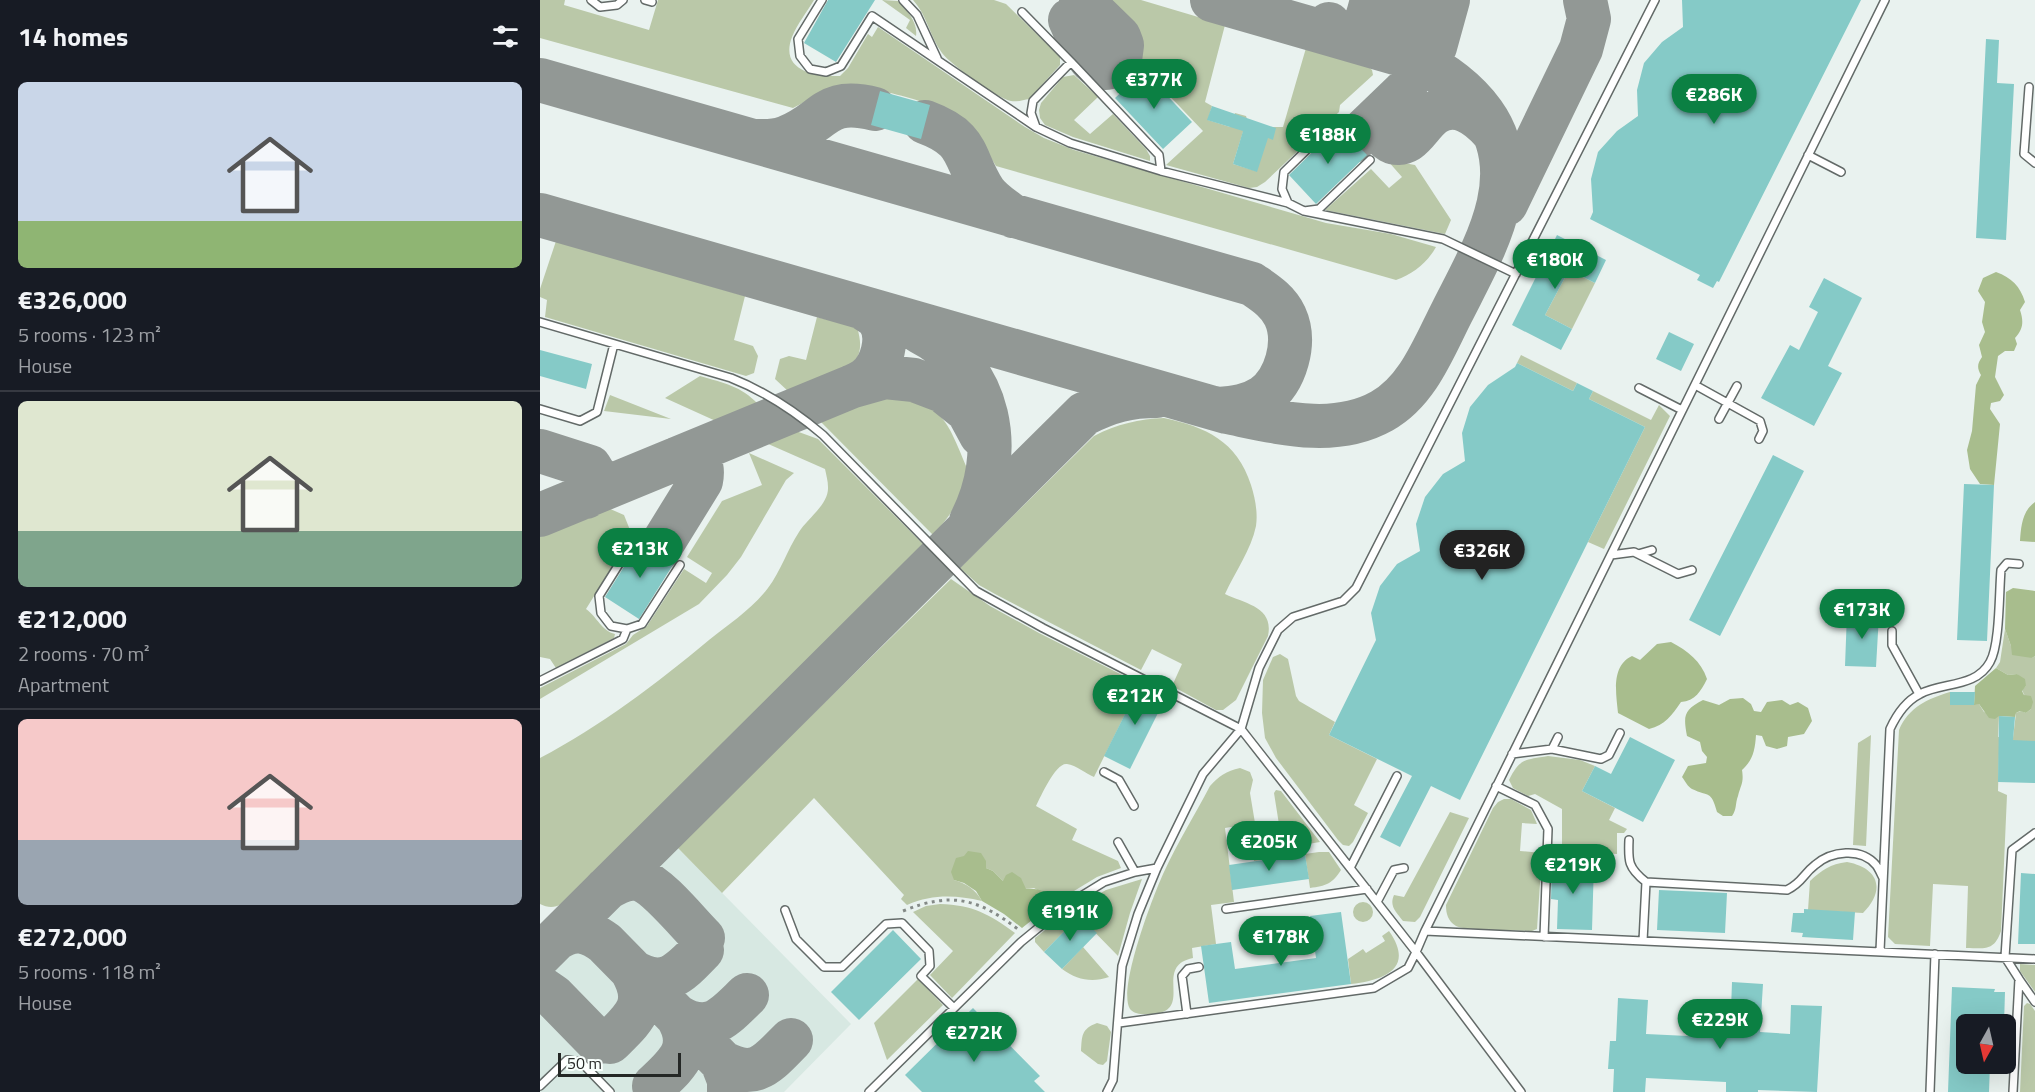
<!DOCTYPE html>
<meta charset="utf-8">
<style>
body{margin:0;font-family:"Titillium Web",sans-serif;background:#242831;color:#f1f3f6;height:100vh;display:flex;flex-direction:column;font-size:22px;white-space:nowrap}
*{box-sizing:border-box;margin:0}
p{font-size:20px;color:#9ea1a6}
.icon{flex:none;width:33px;height:33px;fill:none;stroke:currentColor;stroke-width:2;stroke-linecap:round;stroke-linejoin:round}
.map{position:relative;flex:1;overflow:hidden}
.drawer{display:flex;flex-direction:column;background:#171b24;width:540px}
.drawer>*{flex:none}
.needle{width:39px;rotate:188deg}
.buttons{position:absolute;left:1416px;top:1014px;display:grid;gap:12px}
.buttons a{display:grid;place-items:center;width:60px;height:60px;border-radius:9px;background:#171b24;box-shadow:0 6px 24px #0002;font-size:30px}
.scale{position:absolute;left:18px;bottom:15px;width:123px;box-sizing:border-box;padding-left:6px;border:3px solid #242725;border-top:0;font-size:16px;line-height:21px;white-space:nowrap;color:#242725;-webkit-text-stroke:4px #f8fffc;paint-order:stroke}
.price{position:absolute;translate:-50% -51px;padding:0 14px;border-radius:21px;background:#0b8043;color:#fff;font-size:20px;line-height:39px;filter:drop-shadow(0 2px 3px #0008)}
.price::after{content:'';position:absolute;left:50%;top:36px;width:18px;height:14px;margin-left:-9px;background:inherit;clip-path:polygon(0 0,100% 0,50% 100%)}
.price.active{background:#222;color:#fff}
ul{padding:0;list-style:none}
li{display:grid;align-content:center;gap:12px;height:318px;padding:0 18px}
li+li{border-top:2px solid #363941}
li span{display:grid;place-items:center;height:186px;border-radius:9px;color:#555}
li>.icon{margin-inline-start:auto}
span .icon{width:108px;height:108px;fill:#fffc;stroke-width:1}
li b{font-size:26px}
h2{display:flex;justify-content:space-between;align-items:center;height:72px;padding:0 18px;font-size:26px}
main{display:flex;flex:1;min-height:0}
.map>svg:first-child{display:block}
.built{fill:#d7e8e2}
.green{fill:#bac8a8}
.forest{fill:#a8bd8d}
.lines{fill:none;stroke-linecap:round;stroke-linejoin:round}
.taxiway{stroke:#929895;stroke-width:44}
.building{fill:#85cac7}
.lane-casing{stroke:#636a68;stroke-width:10}
.path{stroke:#848a87;stroke-width:3;stroke-dasharray:3 4.5;stroke-linecap:butt}
.lane{stroke:#fff;stroke-width:7}
</style>
<main>
<section class="drawer">
<h2>14 homes<svg class="icon" aria-label="filters" viewBox="0 0 24 24"><path d="M4 7h16M4 17h16"/><circle cx="9" cy="7" r="2"/><circle cx="15" cy="17" r="2"/></svg></h2>
<ul>
<li><span style="background:linear-gradient(#c9d6e8 75%,#8fb573 0)"><svg class="icon" aria-label="home" viewBox="0 0 24 24"><path d="M3 11l9-7 9 7M6 9v11h12V9"/></svg></span><div><b>€326,000</b><p>5 rooms · 123 m²</p><p>House</p></div></li>
<li><span style="background:linear-gradient(#dfe7d0 70%,#7fa58c 0)"><svg class="icon" aria-label="home" viewBox="0 0 24 24"><path d="M3 11l9-7 9 7M6 9v11h12V9"/></svg></span><div><b>€212,000</b><p>2 rooms · 70 m²</p><p>Apartment</p></div></li>
<li><span style="background:linear-gradient(#f6c9c9 65%,#9aa5b1 0)"><svg class="icon" aria-label="home" viewBox="0 0 24 24"><path d="M3 11l9-7 9 7M6 9v11h12V9"/></svg></span><div><b>€272,000</b><p>5 rooms · 118 m²</p><p>House</p></div></li>
</ul>
</section>
<div class="map">
<svg width="1495" height="1092" viewBox="0 0 1495 1092">
<rect width="100%" height="100%" fill="#e9f2ef"/>
<path class="built" d="M137 847 311 1024 244 1092H0V984Z"/>
<path class="green" d="M0 0H25L24 5 109 30 118 0H274C267 12 257 24 252 37 239 71 276 77 300 76L308 68 328 34 332 37 338 27 485 127 504 138 534 150 786 223 851 234 896 247C887 263 873 274 856 280L456 166C446 150 438 132 424 120 406 106 322 82 299 87 284 90 267 101 253 108L0 38Z
M342 0 358 1C367 11 378 22 376 36L366 28 370 20Z
M373 0H454L466 4 520 57V65L489 99C484 100 477 102 471 101 458 99 410 64 402 53 390 37 387 15 373 0Z
M562 0H601L685 25 665 102 672 106 668 120 690 127 695 113 706 116 707 119 693 164 716 171 731 127H743L766 48 828 66 832 70 833 75 800 105 799 112 725 182 717 187 709 188 626 165 663 131 599 64 602 55V49L563 7Z
M534 75 558 97 534 120 550 134 573 114 606 149 610 156V161L533 137 505 125 500 118 499 110 501 103 523 77Z
M847 160 875 165 911 220 905 234 785 210 831 169 849 188 862 177Z
M16 241 205 296 194 340 213 346 218 356 214 373 206 376 5 317 7 300 0 297V289Z
M1029 270 1055 283 1032 329 1005 315Z
M277 317 317 327C327 360 312 367 285 378 273 383 261 387 249 392L235 379 240 359 249 356 266 360Z
M981 355 1037 383 1033 391 977 363Z
M160 376C184 383 201 386 218 404L178 422 125 398Z
M1053 391 1111 420 1119 405 1130 416 1064 549 1048 542 1105 427 1049 399Z
M70 395 131 419 64 411Z
M348 398C404 400 408 424 428 470 426 494 409 518 393 535L280 421 325 402Z
M624 418C666 427 697 441 711 485 715 498 718 512 716 526 711 550 695 572 685 594 706 604 734 607 728 636L696 700 683 710H676L632 686 642 664 612 649 601 670 455 594 439 585 420 568 554 436C577 424 599 419 624 418Z
M256 431 278 439 384 545 22 904C14 908 8 908 0 904V758C61 726 116 684 169 640 189 624 212 609 228 588 241 571 247 550 259 532 267 519 289 504 288 487 288 481 286 474 285 469L226 443Z
M209 453 254 473 246 480 201 557 187 575 159 604 0 699V688L86 644 93 635 107 626 144 569 166 583 172 573 147 557 182 501 222 485Z
M68 508 84 515 92 535 46 609C57 617 62 631 75 634L74 638 16 668 10 659 0 657V537Z
M411 579 450 606 499 633 600 684 554 777C546 774 536 765 527 764 516 762 501 796 496 806L537 829 532 840 578 861 581 868 557 877 511 905 510 898 494 888 485 889 463 881 453 871 446 868V861L414 880C427 884 435 889 442 901 415 895 393 894 367 905L361 899 364 895 274 798 182 893 137 847Z
M1465 629 1471 646 1492 658 1495 656V741H1483L1459 754 1458 791 1467 795 1461 931C1454 952 1444 948 1426 948L1428 886 1393 884 1390 946 1355 944 1348 937 1359 730C1369 707 1387 699 1410 692V705L1439 704 1444 712 1459 716 1458 737 1473 738 1476 713 1481 711 1486 713 1491 709 1482 690 1486 686 1477 674 1468 675 1456 668 1460 662Z
M740 654 748 659 756 696 759 701 795 722 789 735 837 759 814 805 828 813 813 842 809 846 803 845 798 840 736 758 725 738 722 713 723 680 733 657Z
M1331 735 1326 846 1313 845 1318 743Z
M1008 756 1040 760 1055 766 1042 791 1075 808 1069 820 1087 829 1084 833H1077V854L1022 851V809L995 794 988 796 973 788 969 780C980 758 985 760 1008 756Z
M700 768 710 772 713 780 710 793 715 823 685 828 694 902 671 905 676 944 652 948 653 958C609 967 662 1017 602 1014 598 1014 592 1012 590 1009 577 990 614 893 624 872 637 843 655 815 670 786 679 776 686 771 700 768Z
M736 790 741 791 780 842 744 848V857L714 861 712 841 741 837 734 793Z
M964 799H971L991 810 997 824 982 823 980 851 1002 853 997 929 992 931C978 930 925 931 916 926 908 921 906 914 906 905L953 808 958 802Z
M910 812 929 818 928 820 880 917 875 922 863 921C856 912 849 906 854 895L864 897Z
M779 852H789L801 870C792 884 786 886 770 888L765 854Z
M1307 862C1339 868 1346 890 1323 913L1268 910 1270 881C1282 870 1290 864 1307 862Z
M602 879 590 913 578 956 539 916 504 952 495 942V938L529 911 566 890Z
M813 912a10 10 0 1 1 20 0a10 10 0 1 1-20 0Z
M400 904C433 905 449 914 475 933L412 998 390 975 413 951 373 912 386 906Z
M849 931C875 968 845 980 811 984L808 959 823 949 826 953 845 941 842 936Z
M543 947 569 977C552 983 537 980 522 969Z
M1480 964 1495 965V992L1480 971Z
M378 979 403 1005 347 1060 334 1023Z
M1487 1003 1490 1004 1495 1011V1092H1480L1484 1006Z
M557 1023 567 1026 571 1032 567 1061 563 1065 558 1064 541 1051C542 1036 541 1029 557 1023Z"/>
<path class="forest" d="M1456 272C1472 278 1480 286 1485 302L1480 310C1484 322 1483 329 1475 338L1477 344 1474 351H1465L1458 356 1455 377 1464 395 1460 401 1451 403 1450 409 1460 424 1454 485 1440 484 1430 469 1427 450 1432 431 1436 385 1441 375C1437 368 1437 364 1442 357L1439 345 1445 332 1442 322 1445 302 1438 291 1443 278Z
M1495 502V542L1480 541C1481 527 1482 511 1495 502Z
M1473 588 1495 591V656L1492 658 1472 655 1471 646 1465 629 1466 592Z
M1131 642C1148 651 1161 661 1167 679 1161 691 1155 701 1141 702 1132 715 1125 725 1109 729L1078 713C1076 693 1071 666 1092 656L1100 660 1117 644Z
M1456 668 1468 675 1477 674 1485 679 1486 686 1482 691 1484 695 1491 696 1493 702 1491 709 1486 713 1480 711 1476 713 1475 717 1459 716 1455 719 1449 718 1439 704 1434 705 1435 686Z
M1203 698 1211 704 1214 711 1221 712 1227 702 1242 700 1250 705 1258 702 1268 708 1272 721 1264 734 1248 737 1247 746 1237 749 1226 746 1222 736 1216 735C1215 750 1213 760 1202 770 1204 783 1201 784 1198 796 1195 804 1197 809 1192 816H1183L1177 812C1171 790 1169 797 1152 789 1148 787 1145 781 1142 777L1148 766 1166 763 1167 757 1162 751 1160 742 1147 736C1143 715 1144 710 1163 700L1179 705 1190 699Z
M428 851 441 853 446 861V868L453 871 463 881 466 875 472 872 481 878 486 889C499 888 509 891 511 905L482 928 464 914 442 901 436 891 424 883 414 880 411 872 416 858 424 856Z"/>
<g class="lines">
<path class="taxiway" d="M530 20C539 38 554 87 580 60L582 45 579 37 541 0
M789 24C792 31 795 36 802 37 824 43 828 14 832 0
M860 42C865 60 884 63 895 47L908 0
M832 45 844 48 856 42 859 37 870 0
M0 80 712 284C725 293 738 301 745 316 757 342 746 381 723 397 709 406 695 408 678 409
M385 122C431 139 422 156 444 191 451 201 462 208 473 216
M215 141C225 141 237 142 247 137 286 122 284 96 335 109
M813 141 865 91 840 119 838 127C844 139 855 148 868 140 878 133 884 120 895 113 916 99 938 115 952 131
M966 204 1041 49 1049 19 1045 0
M0 215 687 412C737 422 794 438 842 411 878 391 894 347 912 312 942 252 989 177 943 113 925 88 900 71 873 58L672 0
M380 332C453 369 466 452 431 521
M313 386 345 377 374 380 403 391 428 411 441 435
M0 451 50 467 56 477 55 487 46 497
M0 515 313 386C317 384 322 382 326 379 342 367 351 336 338 319 335 315 327 311 323 308
M119 549 161 481C165 461 156 457 138 458
M66 889C77 882 89 876 101 880 118 886 149 924 163 938
M16 939C34 927 48 930 65 943L182 1062 189 1080V1092
M0 955 544 414C570 401 589 396 617 396
M92 971C124 991 140 973 162 950
M0 987 13 996 58 1042
M137 1016C170 1036 184 1017 207 995
M70 1042C94 1018 111 1005 92 971
M182 1062C216 1081 228 1063 251 1040
M114 1086C136 1065 157 1049 137 1016"/>
</g>
<path class="building" d="M288 0H335L296 62 264 43Z
M1142 0H1321L1179 282 1177 281 1173 288 1157 280 1160 275 1050 219 1053 212 1051 179 1058 152 1077 131 1098 116 1097 90 1104 63 1122 42 1143 27Z
M1446 39 1459 40 1457 83 1474 84 1466 240 1436 238Z
M604 71 652 122 623 149 575 98Z
M340 91 390 105 381 139 331 125Z
M672 106 736 128 733 140 728 138 717 172 693 164 703 131 667 120Z
M799 126 827 155 776 204 749 175Z
M1017 235 1066 260 1055 283 1029 270 1005 315 1032 329 1021 350 972 325Z
M1284 278 1322 298 1288 366 1302 373 1274 426 1221 398 1250 345 1259 350 1278 312 1269 307Z
M1129 332 1154 344 1141 371 1116 359Z
M0 350 52 364 46 389 0 376Z
M977 363 1033 391 1037 383 1053 391 1049 399 1105 427 920 800 891 786 860 847 840 837 872 776 789 735 836 640 831 613 840 586 857 564 880 551 876 524 885 497 903 474 925 461 922 433 930 407 948 385 975 367Z
M1233 455 1264 471 1180 636 1149 620Z
M1424 484 1454 485 1447 641 1417 640Z
M102 538 136 560 99 619 65 597Z
M1307 613 1339 615 1336 667 1305 666Z
M600 684 626 697 590 769 564 756Z
M1410 692H1435L1434 705H1410Z
M1459 716 1475 717 1473 740 1495 741V783L1458 782Z
M1090 737 1135 760 1103 822 1042 791 1055 766 1071 774Z
M765 854 769 879 692 890 689 865Z
M1012 862 1054 863 1052 930 1017 929 1018 900 1011 899Z
M1481 873 1495 874V944H1478Z
M1119 890 1187 893 1185 933 1117 930Z
M1264 909 1315 912 1313 940 1262 937 1263 933 1251 932 1253 913H1264Z
M801 912 811 984 669 1003 661 946 691 942 695 969 776 958 770 916Z
M539 916 557 933 522 969 504 952Z
M353 930 381 959 319 1020 291 992Z
M1192 982 1223 984 1220 1032 1250 1034 1251 1005 1282 1006 1277 1092 1218 1090V1092H1186V1082L1106 1078 1105 1092H1073L1074 1069H1068L1070 1041H1076L1078 998 1108 1000 1106 1034 1190 1038Z
M1412 987 1455 989 1454 992H1465L1464 1024H1426V1064H1450L1449 1092H1408Z
M433 1008 500 1076 494 1081 505 1092H382L365 1075Z"/>
<g class="lines">
<defs>
<path id="lane" d="M51 0 60 7 77 5 83 0
M105 0 112 2
M282 0 258 39 260 56 270 69 286 72 301 66 332 16 496 127
M363 0 377 15 397 58
M482 12 531 62
M1489 87 1484 154 1495 163
M794 123 744 172 742 189 748 203 764 211 779 209 830 160
M1268 155 1301 172
M621 171 530 143 496 127 491 113 493 101 531 62 619 155 621 171 748 203
M764 211 903 239 976 274
M0 322 191 378C224 391 256 412 283 435L436 591 503 628 701 729 663 774 617 868 598 914 582 966 573 1080 567 1092
M1155 385 1220 421 1223 431 1219 439
M1099 388 1142 410
M0 409 40 421 57 412 74 344
M1179 419 1197 386
M96 537 59 596 61 613 71 626 87 629 102 624 140 565
M1098 554 1112 550
M1071 555 1094 552 1138 574 1152 570
M1352 631V645L1379 694
M0 681 83 639 87 629
M1012 749 1061 759 1069 755 1080 733
M972 754 1012 749 1018 737
M564 772 579 780 594 806
M956 786 995 805 1008 829 1004 937
M1089 840C1088 861 1088 868 1106 882L1103 941
M578 842 595 872
M810 868 857 776
M1106 882 1247 890C1263 882 1262 875 1275 865 1291 851 1321 847 1336 865 1339 869 1341 874 1343 878
M837 902 854 870 864 868
M686 909 827 889
M245 910 256 939 284 967H302L346 924 362 923 389 951 390 966 381 976 414 1008
M885 931 1495 959
M1340 951 1350 729C1356 716 1366 701 1380 694 1402 682 1436 688 1450 662 1460 645 1459 592 1461 570L1467 563 1479 564
M1479 979 1495 1002
M647 1014 642 976 648 969 659 967
M579 1023 834 988 868 968 876 952 701 729 719 668 738 630 753 617 803 601 816 588 1115 0
M0 1086 27 1060 41 1062 70 1092
M329 1092 481 942 525 906 564 882 595 872 617 868
M981 1092 876 952 885 931 1345 0
M1390 1092 1395 954
M1473 1092 1479 979 1465 957 1472 850 1495 833"/>
</defs>
<use href="#lane" class="lane-casing"/>
<path class="path" d="M363 911C412 891 439 899 479 930"/>
<use href="#lane" class="lane"/>
</g>
</svg>
<div class="buttons">
<a><svg class="needle" viewBox="-14 -14 28 28"><path d="M0-13l5 13h-10z" fill="#e53935"/><path d="M0 13l5-13h-10z" fill="#9ea1a6"/></svg></a>
</div>
<div class="scale">50 m</div>
<b class="price" style="left:614px;top:110px">€377K</b>
<b class="price" style="left:1174px;top:125px">€286K</b>
<b class="price" style="left:788px;top:165px">€188K</b>
<b class="price" style="left:1015px;top:290px">€180K</b>
<b class="price" style="left:100px;top:579px">€213K</b>
<b class="price active" style="left:942px;top:581px">€326K</b>
<b class="price" style="left:1322px;top:640px">€173K</b>
<b class="price" style="left:595px;top:726px">€212K</b>
<b class="price" style="left:729px;top:872px">€205K</b>
<b class="price" style="left:1033px;top:895px">€219K</b>
<b class="price" style="left:530px;top:942px">€191K</b>
<b class="price" style="left:741px;top:967px">€178K</b>
<b class="price" style="left:1180px;top:1050px">€229K</b>
<b class="price" style="left:434px;top:1063px">€272K</b>
</div>
</main>
